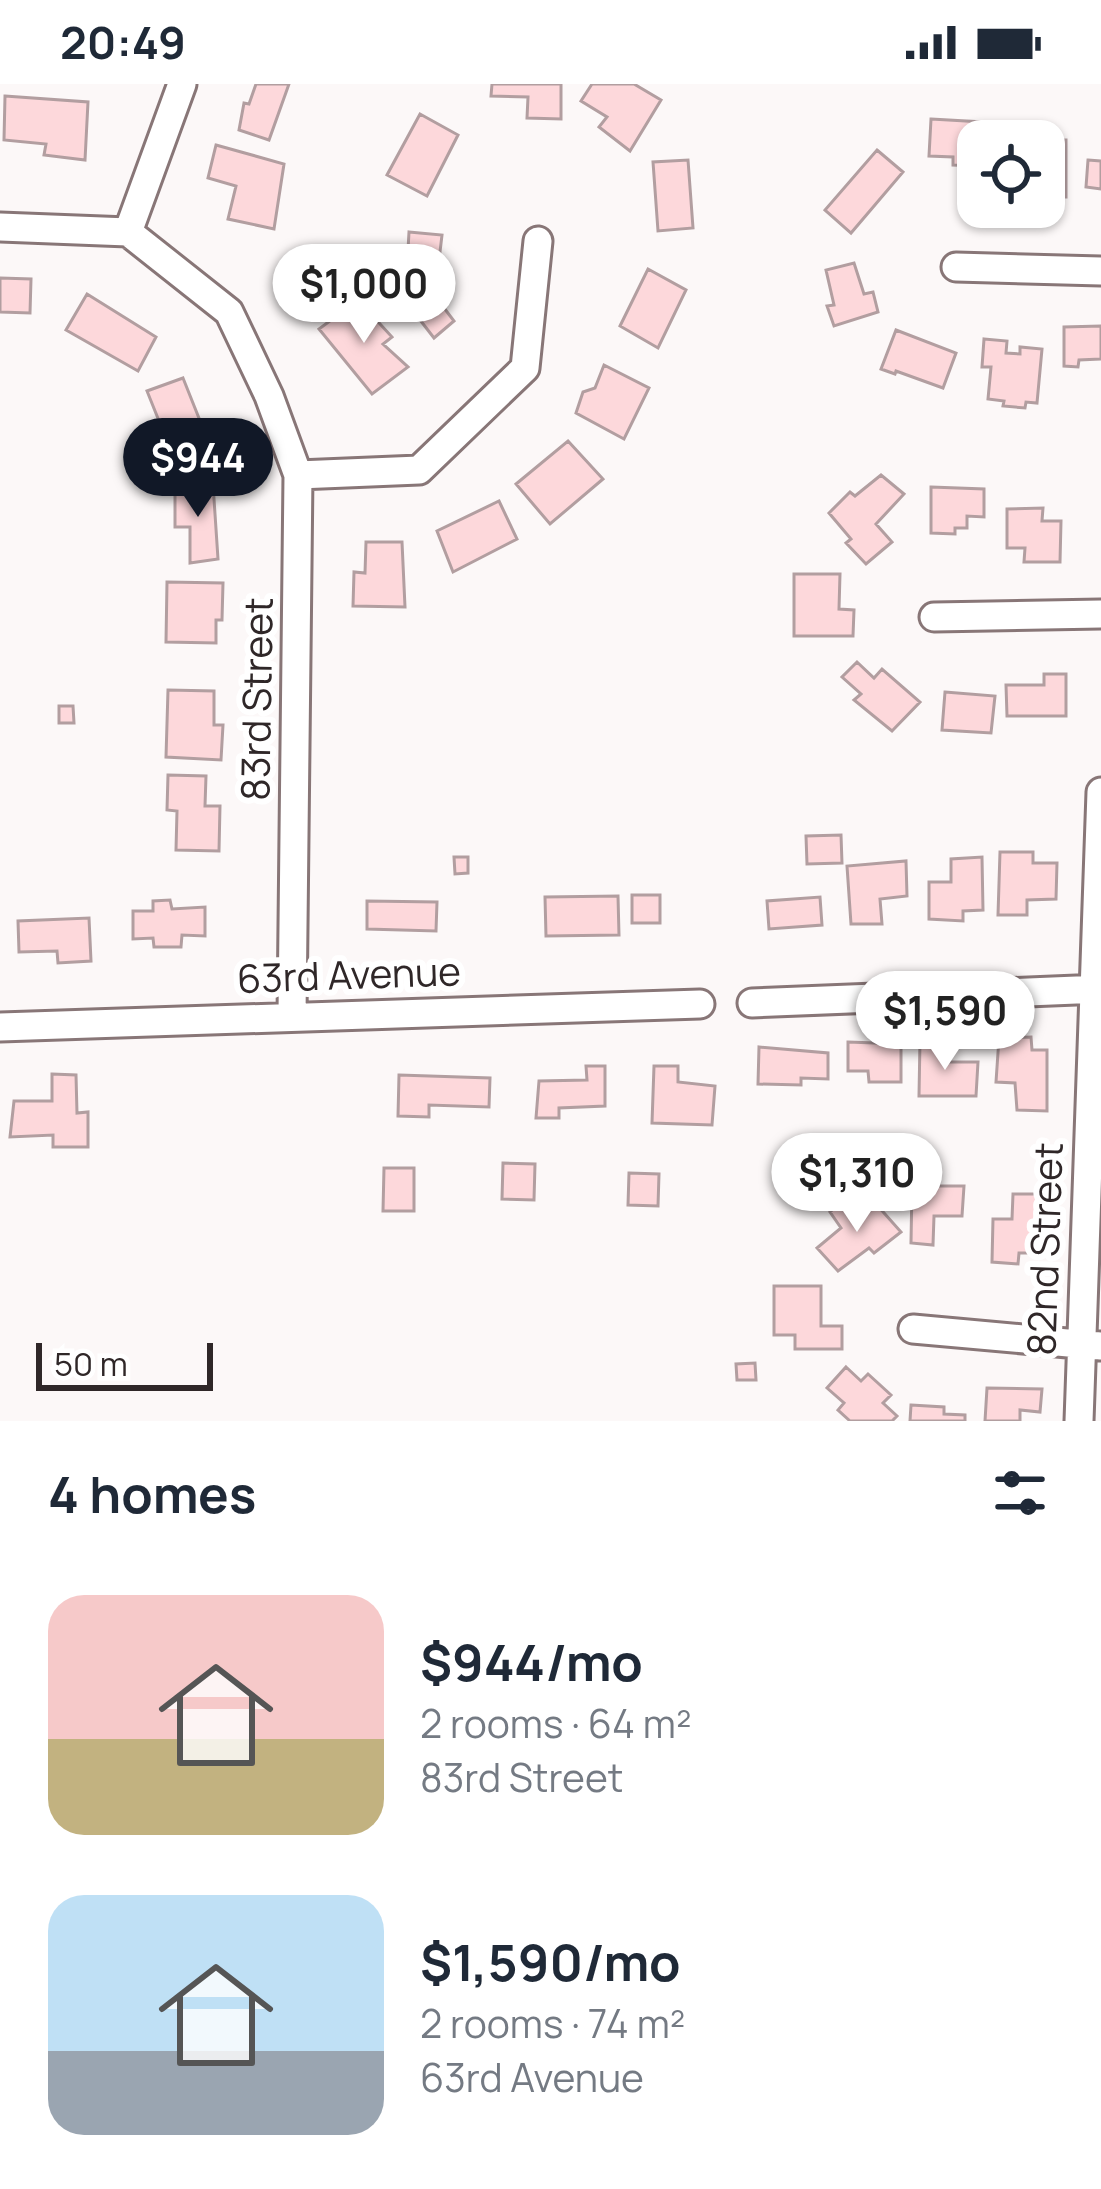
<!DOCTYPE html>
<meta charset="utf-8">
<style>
body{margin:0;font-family:Manrope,sans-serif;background:#f2f2f3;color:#1f2937;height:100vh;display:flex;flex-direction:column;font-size:45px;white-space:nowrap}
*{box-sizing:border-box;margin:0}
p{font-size:39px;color:#747a83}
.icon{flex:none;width:66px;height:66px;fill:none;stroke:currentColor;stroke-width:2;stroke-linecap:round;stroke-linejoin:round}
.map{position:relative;height:1337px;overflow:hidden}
.drawer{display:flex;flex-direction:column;background:#fff;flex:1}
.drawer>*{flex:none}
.tools{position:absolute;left:957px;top:36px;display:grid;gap:24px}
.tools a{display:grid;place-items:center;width:108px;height:108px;border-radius:24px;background:#fff;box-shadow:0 3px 9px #0004;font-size:60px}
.scale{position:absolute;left:36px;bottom:30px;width:177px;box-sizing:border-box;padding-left:12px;border:6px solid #2f2728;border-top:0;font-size:33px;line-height:42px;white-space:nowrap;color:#2f2728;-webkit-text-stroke:9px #fff;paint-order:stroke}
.price{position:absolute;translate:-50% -102px;padding:0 27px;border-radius:42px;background:#fff;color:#222;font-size:39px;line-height:78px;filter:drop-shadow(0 3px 6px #0008)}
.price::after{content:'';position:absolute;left:50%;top:72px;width:36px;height:27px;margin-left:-18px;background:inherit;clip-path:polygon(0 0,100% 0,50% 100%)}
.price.active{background:#111827;color:#fff}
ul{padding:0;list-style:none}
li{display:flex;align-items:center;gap:36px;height:300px;padding:0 48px}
li span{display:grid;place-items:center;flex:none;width:336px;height:240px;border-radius:36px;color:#555}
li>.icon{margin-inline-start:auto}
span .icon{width:144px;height:144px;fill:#fffc;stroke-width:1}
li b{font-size:51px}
h2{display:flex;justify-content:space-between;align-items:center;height:144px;padding:0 48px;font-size:51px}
.status{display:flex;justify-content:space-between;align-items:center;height:84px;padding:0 60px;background:#fff;direction:ltr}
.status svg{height:33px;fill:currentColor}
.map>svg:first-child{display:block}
.building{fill:#fdd8db;stroke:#b29ea0;stroke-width:3}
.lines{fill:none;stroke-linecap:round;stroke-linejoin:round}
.street-casing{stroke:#887677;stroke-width:33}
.street{stroke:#fff;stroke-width:27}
.labels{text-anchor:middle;stroke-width:12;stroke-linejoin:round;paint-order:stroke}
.street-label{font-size:39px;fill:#2f2728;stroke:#fff}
</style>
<div class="status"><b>20:49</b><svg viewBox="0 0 49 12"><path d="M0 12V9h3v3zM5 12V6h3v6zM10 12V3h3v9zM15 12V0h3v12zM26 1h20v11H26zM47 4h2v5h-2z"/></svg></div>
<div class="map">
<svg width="1101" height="1337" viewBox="0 0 1101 1337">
<rect width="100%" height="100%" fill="#fcf8f8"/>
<path class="building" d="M256 0H289L269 56 239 46 244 19 249 20Z
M492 0H561V35L527 34 528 13 491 12Z
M592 0H634L661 16 630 67 599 43 607 33 581 17Z
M5 12 88 18 85 76 44 71 46 60 4 56Z
M420 30 458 51 427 112 387 91Z
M931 35 983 38 978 82 953 81V73L929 72Z
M1012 56H1066V113H1044V57Z
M216 61 284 80 274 145 228 135 236 102 208 94Z
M877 66 903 88 851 149 825 126Z
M688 76 693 144 658 147 653 78Z
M1088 76 1101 77V105L1086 103Z
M409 148 442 151 437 193 443 194 441 220 454 237 434 254 410 223 412 200 400 199 404 186 395 173 408 166Z
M854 179 864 210 873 208 878 228 834 242 827 222 834 221 826 186Z
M648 185 686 206 658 264 620 242Z
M0 194 31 195 30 229 0 228Z
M87 210 156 253 138 287 66 246Z
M358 216 392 253 383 260 408 283 372 310 319 245Z
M1101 242V275L1079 276 1078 283 1064 282V243Z
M896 246 956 269 943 304 896 287 895 290 881 285Z
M984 255 1007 257 1006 269 1020 270V263L1042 265 1037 319 1026 318 1025 324 1003 322 1004 317 988 315 991 283H982Z
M604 281 649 304 624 355 576 329 583 308 595 304Z
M183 294 214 372 164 391 149 356 163 347 147 307Z
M568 357 603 395 550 440 516 400Z
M881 391 904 410 876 440 892 458 866 480 846 459 851 455 829 429 850 408 855 412Z
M213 400 218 475 190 479V443H175V401Z
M931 403 984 405V433L967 432V444H955V450L931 449Z
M499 417 517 455 453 488 437 447Z
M1043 424 1042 437H1061L1060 478H1024L1025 464H1007V425Z
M366 458H402L405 523 353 522 354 488 365 489Z
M794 490H840L839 525 854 526 853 552H794Z
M167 498 223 499 222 536H216V559L166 558Z
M857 578 874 594 882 585 920 618 892 647 854 616 861 610 842 593Z
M1044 590H1066V632H1007L1006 601H1044Z
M168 606 214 607V641H223L221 676 166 673Z
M945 608 995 612 991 649 942 646Z
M59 622H73L74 639H59Z
M168 691 206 692 205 722H220L219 767 176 766 177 727 167 726Z
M841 751 842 779 807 780 806 752Z
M1000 768H1033V779H1057L1056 815 1027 816V831H998Z
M454 773H468V789L455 790Z
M982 773 983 826 963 827V837L929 835V798H951V775Z
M906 777 907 812 880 815 882 840H851L847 782Z
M632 811H660V839H632Z
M618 812 619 851 546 852 545 813Z
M820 813 822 841 769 845 767 817Z
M170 816 172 825 205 823V852L182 851 181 863H154L153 854 133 855V827H153V817Z
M367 817 437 818 436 847 367 845Z
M89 834 91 877 58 879 57 867 19 868 18 837Z
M1031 953 1032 966H1047V1027L1017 1026 1015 999 996 998 999 954Z
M920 956 947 957 945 978H978L976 1012H919Z
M848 958 901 960V998H869L868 987H848Z
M759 963 828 969V995L801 994V1001L758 1000Z
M586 982H605V1022L559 1024V1034H536L539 997 587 996Z
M654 982H678V998L715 1002 712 1041 652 1039Z
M52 990 76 991 77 1029 88 1028V1063H53V1051L10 1053 14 1017H52Z
M399 991 490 994 489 1023 429 1021V1033L398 1032Z
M503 1079 535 1080 534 1116 502 1115Z
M384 1084H414V1127H383Z
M629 1089 659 1090 658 1122 628 1121Z
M912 1102H964L962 1132H934L933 1161 911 1159Z
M1013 1110H1044L1042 1169H1019L1018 1180 992 1178 993 1135H1012Z
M840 1119 856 1132 876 1120 901 1148 874 1169 869 1164 838 1187 817 1164 841 1144 830 1128Z
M774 1202H821V1242H842V1265H795V1251H774Z
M755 1279 756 1296H737L736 1280Z
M846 1283 861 1297 868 1290 891 1311 883 1319 897 1332 892 1337H850L838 1326 844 1319 827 1304Z
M987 1304 1042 1305 1040 1328 1020 1326V1337H985Z
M911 1321 944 1323V1330L965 1331V1337H910Z"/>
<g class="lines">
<defs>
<path id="street" d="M0 143 128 148
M128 148 229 228 269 312 298 391 292 931
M128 148 182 0
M956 183 1101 187
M298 391 419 386 525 284 538 157
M934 533 1101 530
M752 919 1101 905
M0 943 700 920
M913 1245 1101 1262
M1079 1337 1101 708"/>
</defs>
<use href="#street" class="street-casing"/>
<use href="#street" class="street"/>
</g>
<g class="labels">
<g class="street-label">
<text transform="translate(257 615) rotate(-89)" y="14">83rd Street</text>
<text transform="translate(349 891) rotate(-2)" y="14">63rd Avenue</text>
<text transform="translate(1045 1165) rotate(-88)" y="14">82nd Street</text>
</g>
</g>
</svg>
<div class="tools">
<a><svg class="icon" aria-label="locate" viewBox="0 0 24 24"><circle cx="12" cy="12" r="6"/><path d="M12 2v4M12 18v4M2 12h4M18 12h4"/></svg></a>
</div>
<div class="scale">50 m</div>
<b class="price" style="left:364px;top:262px">$1,000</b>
<b class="price active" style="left:198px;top:436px">$944</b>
<b class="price" style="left:945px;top:989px">$1,590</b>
<b class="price" style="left:857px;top:1151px">$1,310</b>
</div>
<section class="drawer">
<h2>4 homes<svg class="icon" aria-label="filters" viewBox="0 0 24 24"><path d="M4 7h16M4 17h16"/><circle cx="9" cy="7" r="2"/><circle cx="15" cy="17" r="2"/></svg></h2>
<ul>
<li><span style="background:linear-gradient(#f6c9c9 60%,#c2b280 0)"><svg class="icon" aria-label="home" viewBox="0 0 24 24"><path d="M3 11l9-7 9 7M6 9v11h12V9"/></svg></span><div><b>$944/mo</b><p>2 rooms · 64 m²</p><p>83rd Street</p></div></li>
<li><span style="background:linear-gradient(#bfe0f5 65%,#9aa5b1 0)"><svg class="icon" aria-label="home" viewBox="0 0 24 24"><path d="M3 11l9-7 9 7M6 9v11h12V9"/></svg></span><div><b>$1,590/mo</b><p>2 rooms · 74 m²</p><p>63rd Avenue</p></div></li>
</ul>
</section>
